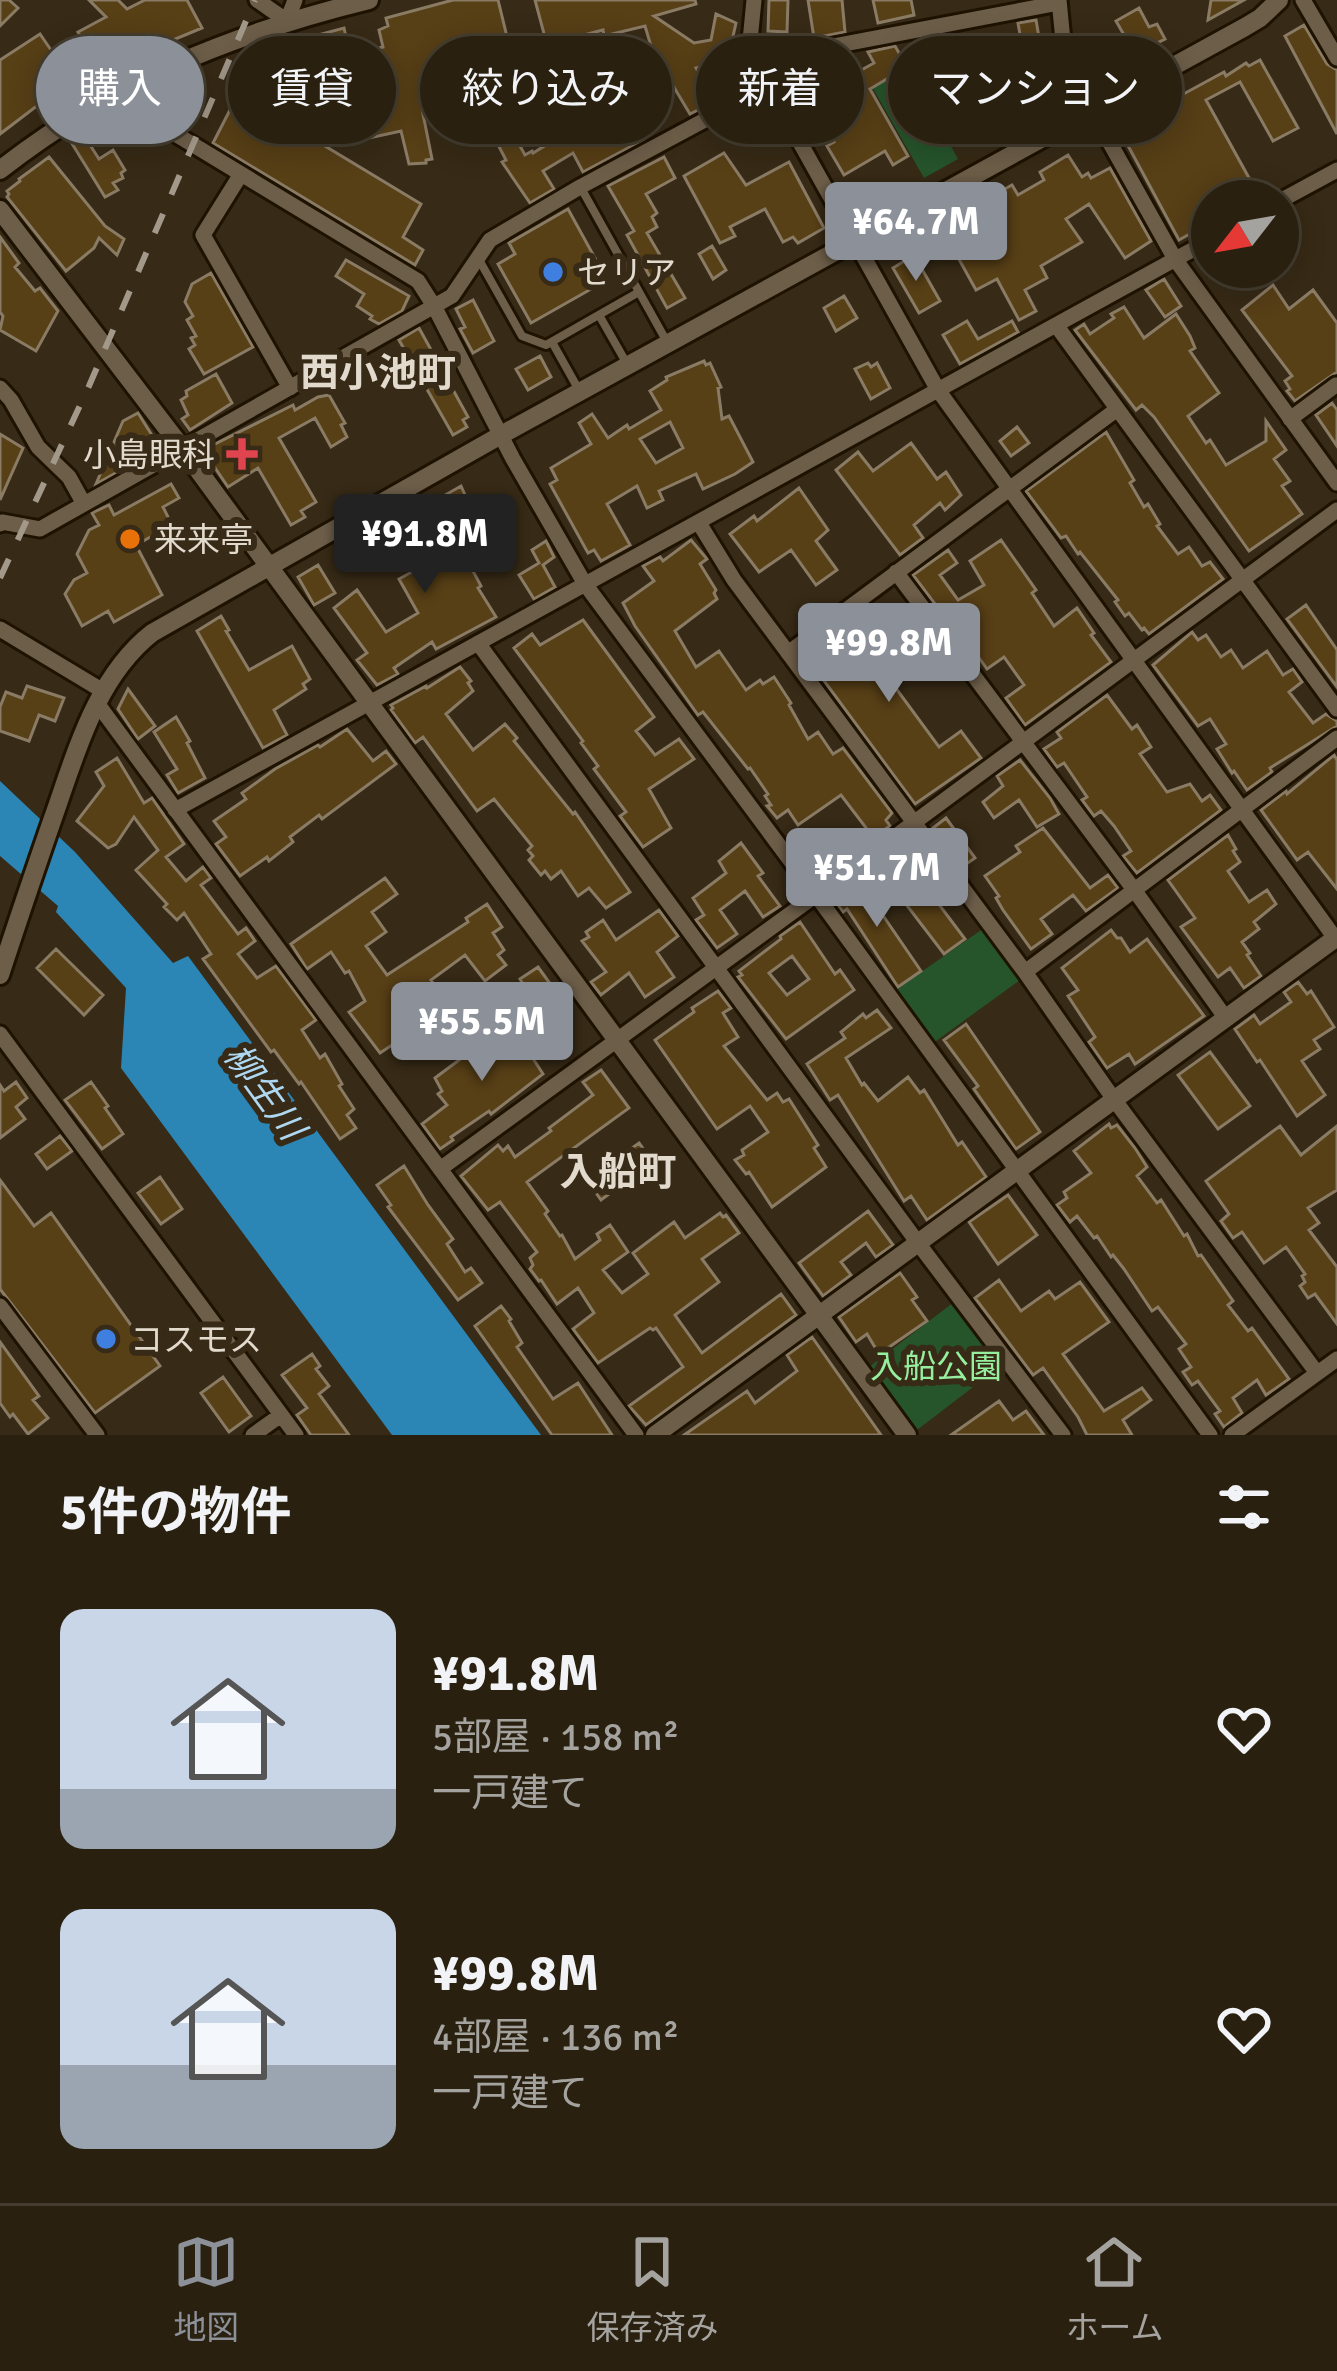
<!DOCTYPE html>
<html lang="ja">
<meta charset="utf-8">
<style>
body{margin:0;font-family:Signika,"Noto Sans JP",sans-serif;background:#352d1e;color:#f1f3f6;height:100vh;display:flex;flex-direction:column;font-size:45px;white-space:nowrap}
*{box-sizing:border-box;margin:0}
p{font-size:39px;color:#a5a39f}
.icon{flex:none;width:66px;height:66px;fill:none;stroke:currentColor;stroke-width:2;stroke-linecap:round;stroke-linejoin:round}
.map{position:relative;height:1435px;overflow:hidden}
.panel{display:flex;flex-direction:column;background:#292010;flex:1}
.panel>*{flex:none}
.top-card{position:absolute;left:36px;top:36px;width:1266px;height:108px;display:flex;gap:24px}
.needle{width:78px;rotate:239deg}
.controls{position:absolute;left:1191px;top:180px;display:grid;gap:24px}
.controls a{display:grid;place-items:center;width:108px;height:108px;border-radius:50%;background:#292010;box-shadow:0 6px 30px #0003,0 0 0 3px #453e30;font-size:60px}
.price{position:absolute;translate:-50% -102px;padding:0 27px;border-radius:12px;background:#8c9099;color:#fff;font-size:39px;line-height:78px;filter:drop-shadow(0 3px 6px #0008)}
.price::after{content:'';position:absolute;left:50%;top:72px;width:36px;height:27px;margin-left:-18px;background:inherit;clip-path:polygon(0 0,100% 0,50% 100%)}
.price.active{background:#222;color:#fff}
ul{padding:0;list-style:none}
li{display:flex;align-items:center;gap:36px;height:300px;padding:0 60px}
li span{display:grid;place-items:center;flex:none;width:336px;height:240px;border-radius:24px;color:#555}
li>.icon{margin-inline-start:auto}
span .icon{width:144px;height:144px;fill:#fffc;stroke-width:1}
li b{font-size:51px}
h2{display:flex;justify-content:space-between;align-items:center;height:144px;padding:0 60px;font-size:51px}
.chip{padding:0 42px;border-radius:54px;background:#292010;box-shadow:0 6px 30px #0003,0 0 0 3px #453e30;font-size:42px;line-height:108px}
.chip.active{background:#8c9099;color:#fff}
.menu{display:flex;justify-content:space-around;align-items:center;height:168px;border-top:3px solid #453e30;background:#292010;font-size:33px;color:#a5a39f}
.menu a{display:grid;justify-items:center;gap:6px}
.menu .active{color:#8c9099}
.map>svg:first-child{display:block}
.green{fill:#26542b}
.water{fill:#2c86b5}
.building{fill:#573f16;stroke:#8a7b65;stroke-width:3;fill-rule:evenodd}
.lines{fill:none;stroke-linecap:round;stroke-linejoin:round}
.service-casing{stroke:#1e1201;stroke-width:14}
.minor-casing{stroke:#1e1201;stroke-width:21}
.tertiary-casing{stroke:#1e1201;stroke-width:24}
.service{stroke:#6d5e49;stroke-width:8}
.minor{stroke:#6d5e49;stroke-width:15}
.tertiary{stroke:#6d5e49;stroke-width:18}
.rail{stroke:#a3998a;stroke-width:6;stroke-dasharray:21 21;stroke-linecap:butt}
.shop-dot{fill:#3f7fe0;stroke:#372a16;stroke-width:4.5}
.health-dot{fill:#e0444e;stroke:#372a16;stroke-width:4.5}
.food-dot{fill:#e8710a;stroke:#372a16;stroke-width:4.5}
.labels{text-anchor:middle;stroke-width:12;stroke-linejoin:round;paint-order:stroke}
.poi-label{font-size:33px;fill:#e3dace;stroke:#372a16;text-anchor:start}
.park-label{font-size:33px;fill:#96ef9e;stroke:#372a16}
.water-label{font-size:36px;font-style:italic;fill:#aed7f1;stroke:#372a16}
.quarter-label{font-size:39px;font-weight:bold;fill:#e3dace;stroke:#372a16}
</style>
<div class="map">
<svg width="1337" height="1435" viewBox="0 0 1337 1435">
<rect width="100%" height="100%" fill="#372a16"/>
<path class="green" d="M907 67 958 159 924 178 872 87Z
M984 928 1020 980 932 1044 894 991Z
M954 1302 1002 1365 917 1430 869 1367Z"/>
<path class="water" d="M0 781 75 852 173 963 188 956 541 1435H392L121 1068 126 988 56 912 58 906 0 856Z"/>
<path class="building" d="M0 0H9L18 8 0 26Z
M89 0H118L127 9 145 0H187L202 28 125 60 113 36 88 49 78 32 106 17Z
M453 0H498L509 45 523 42 529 69 492 77 493 80 486 82 487 104 471 109 421 104 432 159 426 160V163L409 164 401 131 369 138 360 103 328 111 314 36 344 28 350 54 383 47 379 30 388 26 386 18Z
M535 0H695L696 4 654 16 694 43 711 40 716 14 736 23 731 45 735 59 696 68 716 101 690 114 666 74 660 76 645 26 604 36 603 30 547 45Z
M769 0H788L787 32 768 31Z
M808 0H842L845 32 814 38Z
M873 0H911L914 15 878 23Z
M1211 0H1244L1208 20Z
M1139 8 1149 27 1157 24 1165 39 1135 54 1116 21Z
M1036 20 1041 49 1050 65 1054 62 1059 68 1071 94 1053 105 1023 52 1018 23Z
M1304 25 1327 64 1337 70V134L1285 36Z
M40 34 62 66 67 68 83 58 91 71 76 80 81 89 45 114 38 105 0 134V60Z
M957 37 1007 126 984 140 933 50Z
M895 46 907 67 870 89 908 156 893 165 885 151 844 175 827 146 834 142 818 116 806 123 795 104 829 84 823 75 840 65 847 78 874 63 868 52Z
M1123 46 1131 61 1092 83 1079 55 1092 47 1098 59Z
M1260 60 1298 128 1273 141 1240 82 1206 100 1259 196 1250 201H1212V227L1198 233 1197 230 1179 240 1119 129 1224 72 1226 76 1246 63 1249 66Z
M153 92 160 118 143 128 146 132 131 140 119 119 144 107 140 100Z
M580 97 593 104 597 98 609 104 611 101 628 110 643 140 583 172 573 153 543 171 554 189 530 203 502 162 506 160 483 116 493 110 511 139 515 137 525 155 532 151 533 153 564 134 560 126 578 115 571 110Z
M232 106 262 123 269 110 294 126 297 122 325 146 421 204 403 237 423 250 415 265 213 143Z
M83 134 99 159 113 150 125 170 121 173 123 178 113 183 118 190 105 197 71 142Z
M724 153 746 185 789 162 824 228 798 243 793 237 783 242 765 209 730 227 735 236 720 243 684 176Z
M1068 155 1082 177 1088 173 1091 178 1110 168 1151 241 1125 258 1089 204 1066 219 1082 242 1041 266 1047 278 1025 290 1036 311 1019 320 997 279 976 290 940 225 1012 185 1018 195 1044 180 1040 172Z
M49 157 105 226 124 239 117 255 99 238 94 248 66 271 7 197 9 194 7 191 20 181 19 179Z
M664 157 675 178 646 194 657 213 652 217 657 227 647 233 685 298 667 308 627 235 634 231 608 186Z
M568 209 607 280 531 323 498 264 515 254 509 243Z
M0 237 19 263 15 267 35 291 40 288 58 311 36 351 0 330 3 316 0 312Z
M712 246 726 270 713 279 699 254Z
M914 255 940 301 919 313 893 268Z
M346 260 409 296 402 311 379 324 370 319 372 316 357 306 364 294 336 276Z
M211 273 253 347 204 374 189 349 195 345 191 338 196 336 187 320 193 316 185 302 192 284Z
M1164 279 1181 306 1165 317 1146 290Z
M1273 285 1289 309 1313 290 1337 323V372L1295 401 1287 391 1290 389 1285 381 1292 376 1242 310Z
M844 296 857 318 836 331 824 308Z
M473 300 494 341 473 353 460 329 465 327 456 309Z
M1124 307 1144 338 1176 314 1190 336 1195 348 1190 351 1219 393 1188 416 1206 443 1210 440 1226 465 1266 441V421L1286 450 1274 459 1290 481 1282 486 1302 514 1249 551 1154 417 1142 405 1136 410 1075 330 1084 324 1090 334 1114 318 1111 314Z
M967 321 978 339 1012 321 1018 332 960 364 943 335Z
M419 328 468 417 463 420 467 427 453 435 399 340Z
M540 356 551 377 528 390 516 369Z
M704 361 706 365 710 363 721 387 718 388 722 419 729 416 753 462 735 474 703 489 696 474 659 491 663 500 647 508 637 486 607 504 630 545 601 561 594 550 588 553 550 484 557 480 551 468 591 444 579 423 592 414 608 438 627 425 629 429 661 410 650 391 667 380 666 377ZM670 422 683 448 656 463 640 439Z
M868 363 871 367 877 363 890 388 871 399 855 369Z
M216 374 232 403 190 430 182 419 188 415 181 400 187 396 186 391Z
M329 395 345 423 341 425 347 437 331 447 315 418 279 438 316 502 301 511 305 517 291 525 258 468 228 487 203 450 293 405 295 410 318 397Z
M1332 403 1337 410V446L1316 415Z
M138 413 160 448 96 484 123 421Z
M1017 427 1029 443 1011 456 1000 441Z
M1106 432 1134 480 1130 483 1144 507 1148 504 1160 524 1157 526 1178 554 1189 547 1202 566 1210 562 1223 579 1149 634 1144 628 1142 630 1129 613 1125 616 1115 602 1118 600 1080 552 1078 554 1066 536 1061 538 1026 491Z
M0 434 23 448 0 500Z
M911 443 937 479 946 472 961 495 945 510 940 503 914 525 923 538 900 555 836 470 858 452 873 471Z
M171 484 179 498 163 507 172 525 136 545 162 595 114 622 108 611 82 626 65 594 74 580 87 573 77 554 89 530 99 525 92 513 109 505 114 515Z
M461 486 475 517 451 530 481 586 478 588 496 617 436 649 432 642 394 668 398 674 377 685 357 660 367 653 334 608 357 590 386 632 418 613 399 579 437 558 412 514Z
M799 488 828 530 816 541 837 570 816 585 791 550 759 572 730 534 754 516 757 521Z
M691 540 707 559 700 564 716 590 714 593 717 599 675 631 696 667 719 651 746 690 760 680 763 684 774 677 791 703 789 705 808 739 818 732 833 754 843 748 892 813 886 820 890 826 876 835 873 837 841 795 798 825 788 810 777 818 767 806 771 805 765 796 768 794 750 768 748 769 703 712 698 715 635 626 623 603 654 581 643 566 660 557 663 561Z
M1001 540 1036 590 1032 593 1054 626 1077 608 1094 633 1091 635 1111 662 1025 725 1006 698 1024 685 1004 657 987 669 963 635 960 637 913 575 948 550 957 563 940 575 958 600 984 585 970 561Z
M546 541 554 557 543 565 555 587 534 599 519 575 539 563 532 550Z
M318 565 335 593 314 605 298 577Z
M1306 605 1337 650V687L1287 619Z
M893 613 925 659 892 683 939 747 961 731 981 758 915 804 805 655 812 650 815 652 849 625 858 637Z
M221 616 229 630 226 631 249 670 292 646 310 679 303 684 306 689 274 710 287 735 263 748 197 631Z
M583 620 654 717 636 731 655 755 679 739 694 759 649 789 671 828 643 847 620 816 626 812 594 769 598 766 581 743 583 741 514 648 532 634 540 645Z
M1192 632 1198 640 1206 635 1221 657 1231 650 1243 668 1267 651 1283 675 1293 669 1302 682 1289 692 1313 723 1326 714 1337 721V726L1270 768 1272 772 1247 790 1234 771 1232 773 1217 749 1226 744 1210 719 1198 726 1153 665Z
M460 667 471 681 468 683 473 691 446 714 473 750 505 724 517 738 514 741 573 814 575 812 630 892 606 908 589 888 578 896 561 871 551 879 545 871 541 875 529 860 533 856 528 850 532 846 494 799 477 811 423 737 415 743 391 710 393 708 391 705 426 686 427 688Z
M27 686 64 698 55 721 39 715 29 741 0 731V707L6 692 22 698Z
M128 689 155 726 138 739 118 709Z
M1107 695 1132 729 1137 725 1151 747 1140 754 1167 792 1190 784 1202 801 1210 795 1221 810 1137 873 1123 856 1131 851 1114 826 1101 811 1094 816 1082 800 1087 797 1064 763 1057 767 1044 749 1061 738 1057 732Z
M176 717 190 741 187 743 205 778 178 793 167 775 177 769 154 732Z
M347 729 373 761 386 751 396 764 322 819 319 815 290 837 293 842 269 861 267 857 240 876 216 844 226 837 214 821 246 799 242 793 275 769 318 745 320 747Z
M1334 755 1337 760V889L1308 852 1297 860 1261 810 1286 791 1287 794Z
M117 758 144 803 152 798 184 844 166 857 186 881 203 867 211 878 201 885 238 934 246 928 255 941 238 954 257 978 276 966 316 1020 302 1030 320 1058 325 1054 342 1084 339 1086 354 1109 347 1115 356 1128 340 1139 301 1082 299 1084 274 1050 271 1052 203 959 211 954 184 913 177 920 164 907 167 904 136 870 158 850 134 817 116 844 108 848 77 821 104 786 96 772Z
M1020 760 1050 798 1059 814 1037 827 1019 800 994 818 983 802 1003 786 997 776Z
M946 818 975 858 962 867 933 828Z
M1043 828 1090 888 1108 875 1118 888 1086 911 1073 895 1041 919 1052 934 1031 949 1003 910 996 898 999 896 985 876 1020 852 1016 846Z
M1228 835 1236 849 1233 851 1240 862 1228 871 1249 902 1267 890 1276 904 1254 922 1259 929 1242 942 1250 953 1247 955 1261 976 1244 988 1230 968 1218 977 1181 927 1195 918 1168 880Z
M911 840 923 854 899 870 890 855Z
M741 843 763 873 758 876 780 906 763 917 745 891 720 910 737 934 717 948 696 920 704 915 693 898 726 873 719 861Z
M910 866 965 939 944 954 889 882Z
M866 873 877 889 869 895 921 971 898 987 847 909 843 912 833 898Z
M385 878 397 894 372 912 386 932 366 946 387 975 468 922 466 918 487 904 502 927 493 933 504 950 498 955 506 965 485 981 465 955 431 980 440 993 425 1003 436 1016 380 1053 349 1012 365 1001 349 971 345 973 331 952 307 969 291 944Z
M659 910 678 936 657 952 674 977 645 997 629 973 601 995 591 982 606 972 582 941 589 937 586 932 603 920 616 940Z
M800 922 835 974 840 970 854 990 786 1039 738 977 742 975 739 971 781 939 780 936ZM792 956 809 979 787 995 769 973Z
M1111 930 1117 938H1121L1130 952 1147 939 1204 1016 1135 1064 1129 1054 1107 1068 1089 1042 1095 1037 1068 996 1078 990 1062 968Z
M56 949 103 995 84 1015 37 968Z
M538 967 564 1003 547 1015 541 1007 537 1008 520 979Z
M1298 982 1307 994 1311 991 1334 1027 1314 1040 1320 1049 1302 1061 1325 1095 1297 1116 1260 1060 1257 1062 1235 1029 1254 1015 1260 1024 1291 1002 1284 992Z
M718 991 731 1008 723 1013 738 1037 724 1046 767 1100 777 1093 783 1102 789 1099 818 1145 814 1148 826 1167 772 1207 749 1172 746 1174 735 1160 744 1155 742 1150 768 1132 750 1106 717 1129 655 1040 694 1012 692 1008Z
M877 1010 891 1028 846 1058 862 1085 864 1083 878 1101 908 1077 920 1093 924 1090 958 1145 962 1142 986 1177 927 1220 911 1196 904 1201 838 1095 830 1100 807 1064 845 1038 841 1032 863 1014 866 1018Z
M966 1024 1040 1132 1016 1149 974 1089 978 1086 944 1040Z
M502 1028 514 1047 525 1039 538 1057 534 1060 543 1074 491 1114 489 1111 451 1137 453 1140 440 1149 422 1124 447 1105 438 1094 442 1091 435 1078Z
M1210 1052 1250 1106 1218 1129 1178 1075Z
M601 1070 629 1108 527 1182 548 1211 545 1214 560 1236 562 1235 575 1259 600 1240 597 1234 610 1225 628 1252 603 1270 622 1293 648 1274 633 1253 674 1222 685 1238 720 1213 723 1217 726 1215 739 1233 702 1259 719 1282 675 1315 702 1353 781 1294 796 1315 646 1425 629 1406 683 1367 656 1328 653 1330 650 1328 598 1363 573 1329 594 1313 578 1288 557 1304 541 1280 539 1281 530 1269 533 1265 530 1258 537 1252 500 1202 488 1210 461 1176 498 1145 503 1151 508 1146 515 1157 551 1131 549 1128 593 1095 583 1082Z
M16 1082 27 1098 16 1107 25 1119 0 1138V1085L4 1091Z
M91 1082 108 1106 105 1108 123 1134 102 1149 65 1100Z
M1109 1124 1111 1128 1117 1125 1135 1148 1147 1167 1137 1176 1157 1203 1161 1200 1184 1236 1187 1234 1198 1256 1201 1255 1233 1301 1228 1305 1248 1331 1252 1328 1289 1379 1266 1395 1257 1380 1233 1398 1242 1413 1224 1427 1215 1414 1220 1411 1198 1381 1192 1385 1183 1372 1191 1367 1179 1349 1186 1344 1158 1307 1152 1311 1124 1269 1113 1255 1111 1257 1097 1236 1094 1238 1077 1216 1070 1222 1057 1205 1067 1198 1064 1192 1091 1173 1074 1151Z
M1280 1126 1301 1155 1337 1126V1190L1308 1208 1319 1223 1309 1230 1337 1267V1324L1315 1294 1308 1298 1300 1286 1305 1282 1302 1276 1305 1274 1286 1247 1264 1263 1242 1232 1233 1238 1221 1221 1229 1214 1206 1181Z
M60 1136 72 1151 47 1169 36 1154Z
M639 1143 653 1162 601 1200 587 1180Z
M404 1166 428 1205 453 1239 447 1244 465 1272 471 1268 482 1283 458 1300 388 1207 391 1205 377 1185Z
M160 1177 182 1209 161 1224 138 1193Z
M0 1180 34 1226 51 1213 160 1366 95 1413 0 1289Z
M1008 1195 1037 1235 998 1264 969 1222Z
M868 1211 893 1245 876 1257 866 1243 841 1262 851 1275 823 1296 799 1263Z
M900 1273 917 1297 912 1300 927 1321 879 1354 867 1334 856 1342 839 1317Z
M999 1280 1021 1311 1049 1291 1055 1299 1080 1282 1109 1322 1063 1354 1104 1411 1142 1388 1151 1400 1123 1420 1132 1435H1087L1078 1417 1043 1368 1033 1375 975 1298Z
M501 1306 511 1319 509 1321 522 1343 517 1347 553 1399 578 1383 612 1435H552L475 1326Z
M812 1337 881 1435H684L747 1391 755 1403 797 1371 787 1355Z
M0 1342 39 1396 33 1400 48 1418 28 1434 13 1414 10 1417 0 1403Z
M312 1354 320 1366 316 1369 329 1386 319 1394 349 1435H311L297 1415 307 1408 282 1375Z
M223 1377 251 1416 229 1432 201 1393Z
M999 1401 1013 1420 1026 1411 1044 1435H951Z"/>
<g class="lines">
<defs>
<path id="service" d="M581 188 667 342
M478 258 522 336 546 345 639 292
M599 315 627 364
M552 342 580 392"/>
<path id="minor" d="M257 0 287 21 295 0
M754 0 749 51 938 390 1335 938
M1059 0 1064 51 1092 111 1175 259 1337 483
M1303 0 1337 58
M755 61 1059 3
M159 69 177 135 418 281 434 306 513 459 585 584 816 895 1210 1435
M241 174 203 235 290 388
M1278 202 1337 170
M1056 325 1337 709
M0 388 11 400 38 447 69 477 84 504
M1290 419 1336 385
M699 523 734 580 1025 972 1113 1098 1317 1373
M0 524 2 522 40 529 452 296 490 240 580 187 768 86
M896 572 1135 891 1225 1017
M0 629 103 691
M478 643 918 1243 1063 1435
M788 653 1116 410
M97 703 636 1435
M175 810 1212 239
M1025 972 1337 738
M0 1034 296 1435
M440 1169 816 895 1337 510
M0 1306 97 1435
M253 1435 281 1415
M1232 1435 1337 1359"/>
<path id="tertiary" d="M0 170C112 82 231 34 369 0
M0 210 182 448 907 1435
M0 975C17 923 35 870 53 818 76 753 96 677 152 633L501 435 1245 27 1260 18 1279 0
M655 1435 1337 937"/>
</defs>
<use href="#service" class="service-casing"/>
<use href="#minor" class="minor-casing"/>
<use href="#tertiary" class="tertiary-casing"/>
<use href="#service" class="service"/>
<use href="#minor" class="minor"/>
<use href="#tertiary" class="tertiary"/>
<path class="rail" d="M0 578 89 386 255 0"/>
</g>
<g class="shop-dot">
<circle cx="553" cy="272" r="12"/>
<circle cx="106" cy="1339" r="12"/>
</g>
<path class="health-dot" d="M236 436h12v12h12v12h-12v12h-12v-12h-12v-12h12z"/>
<circle class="food-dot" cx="130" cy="539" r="12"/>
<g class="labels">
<g class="poi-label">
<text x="577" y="284">セリア</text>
<text x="215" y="466" text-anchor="end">小島眼科</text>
<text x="154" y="551">来来亭</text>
<text x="130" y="1351">コスモス</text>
</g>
<g class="park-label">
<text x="936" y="1378">入船公園</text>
</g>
<g class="water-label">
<text transform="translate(265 1091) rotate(54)" y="13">柳生川</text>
</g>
<g class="quarter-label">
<text x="378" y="386">西小池町</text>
<text x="618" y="1185">入船町</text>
</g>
</g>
</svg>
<div class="controls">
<a><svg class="needle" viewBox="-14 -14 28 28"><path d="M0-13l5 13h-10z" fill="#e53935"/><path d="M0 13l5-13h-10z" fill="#a5a39f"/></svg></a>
</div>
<b class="price" style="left:916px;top:284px">¥64.7M</b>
<b class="price active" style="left:425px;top:596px">¥91.8M</b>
<b class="price" style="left:889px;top:705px">¥99.8M</b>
<b class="price" style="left:877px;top:930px">¥51.7M</b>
<b class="price" style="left:482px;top:1084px">¥55.5M</b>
<div class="top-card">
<a class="chip active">購入</a>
<a class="chip">賃貸</a>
<a class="chip">絞り込み</a>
<a class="chip">新着</a>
<a class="chip">マンション</a>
</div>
</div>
<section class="panel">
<h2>5件の物件<svg class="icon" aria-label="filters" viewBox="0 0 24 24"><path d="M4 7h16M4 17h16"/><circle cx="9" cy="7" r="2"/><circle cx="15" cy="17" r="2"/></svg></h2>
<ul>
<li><span style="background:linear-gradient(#c9d6e8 75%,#9aa5b1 0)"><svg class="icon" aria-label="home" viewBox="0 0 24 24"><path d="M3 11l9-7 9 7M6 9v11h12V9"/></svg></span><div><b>¥91.8M</b><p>5部屋 · 158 m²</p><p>一戸建て</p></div><svg class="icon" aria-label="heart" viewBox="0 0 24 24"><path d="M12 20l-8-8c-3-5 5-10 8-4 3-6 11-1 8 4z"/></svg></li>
<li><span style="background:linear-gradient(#c9d6e8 65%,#9aa5b1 0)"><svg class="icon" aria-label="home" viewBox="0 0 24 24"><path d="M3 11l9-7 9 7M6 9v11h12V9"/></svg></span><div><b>¥99.8M</b><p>4部屋 · 136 m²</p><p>一戸建て</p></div><svg class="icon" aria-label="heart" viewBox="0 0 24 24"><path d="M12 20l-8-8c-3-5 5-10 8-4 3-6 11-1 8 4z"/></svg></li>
</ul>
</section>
<nav class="menu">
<a class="active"><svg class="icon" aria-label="map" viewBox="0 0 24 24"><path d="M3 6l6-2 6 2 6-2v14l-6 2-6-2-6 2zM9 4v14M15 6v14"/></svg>地図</a>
<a><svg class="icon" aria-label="saved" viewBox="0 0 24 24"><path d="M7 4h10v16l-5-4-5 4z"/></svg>保存済み</a>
<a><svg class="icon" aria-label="home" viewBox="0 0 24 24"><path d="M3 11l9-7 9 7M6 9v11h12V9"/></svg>ホーム</a>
</nav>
